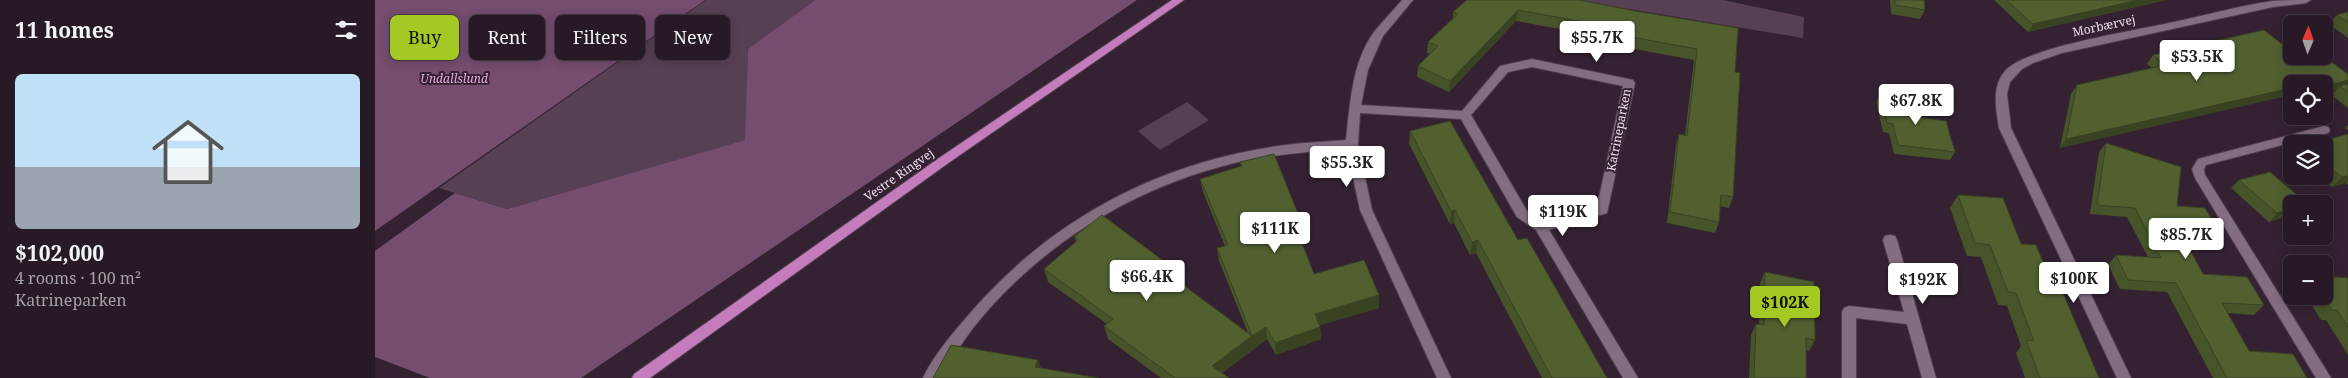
<!DOCTYPE html>
<meta charset="utf-8">
<style>
body{margin:0;font-family:"Noto Serif",serif;background:#332732;color:#f1f3f6;height:100vh;display:flex;flex-direction:column;font-size:19px;white-space:nowrap}
*{box-sizing:border-box;margin:0}
p{font-size:16px;color:#a4a1a7}
.icon{flex:none;width:28px;height:28px;fill:none;stroke:currentColor;stroke-width:2;stroke-linecap:round;stroke-linejoin:round}
.map{position:relative;flex:1;overflow:hidden}
.side{display:flex;flex-direction:column;background:#271a26;width:375px}
.side>*{flex:none}
.top-card{position:absolute;left:15px;top:15px;width:475px;height:45px;display:flex;gap:10px}
.needle{width:32px;rotate:2deg}
.buttons{position:absolute;left:1908px;top:15px;display:grid;gap:10px}
.buttons a{display:grid;place-items:center;width:50px;height:50px;border-radius:8px;background:#271a26;box-shadow:0 2px 12px #0003,0 0 0 1px #433843;font-size:25px}
.price{position:absolute;translate:-50% -42px;padding:0 11px;border-radius:5px;background:#fff;color:#222;font-size:16px;line-height:32px;filter:drop-shadow(0 1px 2px #0008)}
.price::after{content:'';position:absolute;left:50%;top:30px;width:15px;height:11px;margin-left:-8px;background:inherit;clip-path:polygon(0 0,100% 0,50% 100%)}
.price.selected{background:#a4c824;color:#111}
ul{padding:0;list-style:none}
li{display:grid;align-content:center;gap:10px;height:265px;padding:0 15px}
li+li{border-top:1px solid #433843}
li span{display:grid;place-items:center;height:155px;border-radius:8px;color:#555}
li>.icon{margin-inline-start:auto}
span .icon{width:90px;height:90px;fill:#fffc;stroke-width:1}
li b{font-size:21px}
h2{display:flex;justify-content:space-between;align-items:center;height:60px;padding:0 15px;font-size:21px}
.tag{padding:0 18px;border-radius:8px;background:#271a26;box-shadow:0 2px 12px #0003,0 0 0 1px #433843;font-size:18px;line-height:45px}
.tag.selected{background:#a4c824;color:#111}
main{display:flex;flex:1;min-height:0}
.map>svg:first-child{display:block}
.green{fill:#574054}
.forest{fill:#744d6f}
.lines{fill:none;stroke-linecap:round;stroke-linejoin:round}
.minor-casing{stroke:#4f3f4d;stroke-width:2}
.major-casing{stroke:#4f3f4d;stroke-width:2}
.minor{fill:#836e80;fill-rule:evenodd}
.major{fill:#c47cbd;fill-rule:evenodd}
.wall{fill:#475329}
.shaded-wall{fill:#394322}
.building{fill:#526030;stroke:#394322}
.labels{text-anchor:middle;stroke-width:4;stroke-linejoin:round;paint-order:stroke}
.street-label{font-size:12px;fill:#efe2ed;stroke:#342232}
.park-label{font-size:12px;font-style:italic;fill:#e9aae1;stroke:#342232}
</style>
<main>
<section class="side">
<h2>11 homes<svg class="icon" aria-label="filters" viewBox="0 0 24 24"><path d="M4 7h16M4 17h16"/><circle cx="9" cy="7" r="2"/><circle cx="15" cy="17" r="2"/></svg></h2>
<ul>
<li><span style="background:linear-gradient(#bfe0f5 60%,#9aa5b1 0)"><svg class="icon" aria-label="home" viewBox="0 0 24 24"><path d="M3 11l9-7 9 7M6 9v11h12V9"/></svg></span><div><b>$102,000</b><p>4 rooms · 100 m²</p><p>Katrineparken</p></div></li>
</ul>
</section>
<div class="map">
<svg width="1973" height="378" viewBox="0 0 1973 378">
<rect width="100%" height="100%" fill="#342232"/>
<path class="green" d="M331 0H440L373 49 371 140 132 209 64 188Z
M1201 0H1348L1429 17 1428 38Z
M812 102 834 120 785 150 763 131Z"/>
<path class="forest" d="M0 0H330L0 231Z
M440 0H762L206 378H55L0 357V251L80 193 132 209 370 140 373 49Z"/>
<g class="lines">
<defs>
<path id="minor" d="M1027 0H1038L1008 36 993 70 986 105 1087 111 1125 66 1157 59 1258 80 1260 83 1232 213 1174 230 1263 378H1248L1161 230 1142 217 1086 119 985 113 983 144 997 210 1076 378H1062L985 210 972 149C930 152 888 155 848 166 750 192 661 249 598 328 586 344 575 362 563 378H548C560 352 588 321 607 300 688 212 793 160 911 145 931 142 951 142 971 140 975 104 977 62 999 32 1008 21 1018 11 1027 0ZM1157 67 1248 86 1222 207 1168 222 1152 211 1096 115 1133 72Z
M1936 0 1931 3 1898 7 1687 53 1658 63 1647 69 1635 82 1632 94 1636 128 1756 378H1742L1624 128C1621 109 1616 86 1631 70 1653 47 1759 31 1794 23 1829 16 1863 6 1898 1 1911 0 1924 0 1936 0Z
M1949 126 1953 127 1955 130 1953 133 1831 165 1829 169 1830 175 1956 378H1941L1820 178 1817 169 1823 159Z
M1515 235 1520 236 1522 240 1561 378H1547L1532 324 1481 318V378H1467V312L1469 308 1474 306 1529 312 1508 240 1510 236Z"/>
<path id="major" d="M797 0H809L572 164 275 378H257L259 374 564 158Z"/>
</defs>
<use href="#minor" class="minor-casing"/>
<use href="#major" class="major-casing"/>
<use href="#minor" class="minor"/>
<use href="#major" class="major"/>
</g>
<path class="wall" d="M1092 0 1260 11 1360 72 1358 197 1354 208 1345 206 1344 222 1340 233 1292 223 1301 145 1304 134 1310 135 1319 60 1222 42 1223 36 1141 21 1074 92 1042 77 1043 66 1055 54 1052 53 1053 42 1078 18V12Z
M1515 0H1549L1550 10 1545 19 1516 14Z
M1619 0H1791L1653 32Z
M1973 12V38L1954 24 1962 15Z
M1908 45 1973 74V108L1956 95 1961 90 1949 93V84H1916L1685 148 1696 94 1702 85 1777 68 1772 64 1778 55Z
M1506 94 1542 117 1580 152 1575 160 1519 154 1514 133 1508 132 1501 102Z
M1973 125V130L1970 128Z
M1035 131 1143 240 1232 378H1167L1101 253 1095 255 1079 223 1075 224 1034 144Z
M1973 134V185L1971 183 1957 187 1944 176H1949V144Z
M1731 143 1802 206 1845 234 1837 243 1810 241 1828 274 1889 305 1879 315 1852 313 1874 351 1932 378H1838L1792 292 1745 289 1733 265 1741 255 1773 257 1752 217 1715 214 1724 152Z
M865 162 926 221 927 233 923 234 939 274 1004 295V308L945 325 946 339 901 355 892 339 879 349 878 348 879 349 847 373 854 378H786L733 339 729 326 732 324 673 282 669 269 701 242 699 237 794 265 796 276 873 333 844 261 842 248 850 246 828 192 825 179 866 166Z
M1864 180 1933 204 1894 222 1856 188Z
M1583 195 1646 244 1681 293 1724 378H1650L1641 353 1646 346 1632 306 1623 305 1606 257 1592 256 1575 208Z
M1390 272 1440 340 1434 351 1431 350V378H1374L1376 335 1381 324H1384L1385 283Z
M1973 278V355L1951 320H1946L1931 296H1949Z"/>
<path class="shaded-wall" d="M1763 0H1791L1653 32 1658 24Z
M1143 10 1141 21 1074 92 1075 81Z
M1948 80 1945 84H1933Z
M1973 80V86H1965L1961 90 1949 93V92L1955 85Z
M1916 88V95L1685 148 1691 139Z
M1973 176V182L1971 183 1957 187 1967 177Z
M1916 209V216L1894 222 1902 213Z
M1080 210 1079 223 1075 224 1076 211Z
M926 221 927 233 920 235 919 222Z
M1103 240 1101 253 1095 255 1097 242Z
M794 265 797 278 788 270Z
M1004 295V308L941 326 940 314Z
M891 327 892 339 879 349 877 336Z
M945 327 946 339 901 355 900 343Z
M877 336 879 349 839 378 837 366Z
M663 360 668 372 660 367Z"/>
<path class="building" d="M1092 0H1205L1260 11 1363 28 1360 72 1365 73 1358 197 1346 195 1344 222 1295 212 1304 134 1312 136 1322 49 1224 31 1225 25 1143 10 1075 81 1043 66 1063 46 1053 42 1083 14 1078 12Z
M1520 0H1549L1550 10 1520 5Z
M1631 0H1763L1658 24Z
M1973 12V22L1962 15Z
M1889 30 1908 45 1916 43V56H1948L1973 74V80L1955 85 1948 80 1933 84H1916V88L1691 139 1702 85 1790 65 1778 55Z
M1973 84V92L1965 86Z
M1506 94 1537 97 1542 117 1571 121 1580 152 1523 145 1518 124 1512 123Z
M1075 121 1143 240 1152 238 1232 378H1177L1103 240 1097 242 1080 210 1076 211 1035 131Z
M1973 134V176L1967 177 1949 163V144H1938Z
M1731 143 1806 167 1802 206 1830 208 1845 234 1805 231 1828 274 1872 277 1889 305 1847 303 1874 351 1918 354 1932 378H1852L1801 283 1753 280 1741 255 1786 258 1760 208 1722 205Z
M899 154 926 221 919 222 939 274 989 260 1004 295 940 314 945 327 900 343 891 327 877 336 842 248 853 245 825 179 867 166 865 162Z
M1895 172 1933 204H1916V209L1902 213 1864 180Z
M1583 195 1628 198 1646 244 1661 245 1681 293H1688L1724 378H1665L1651 340 1659 341 1641 293 1633 292 1615 245 1600 243Z
M727 215 794 265 788 270 877 336 837 366 854 378H800L729 326 738 319 669 269 703 240 699 237Z
M1390 272 1439 282 1440 340 1431 338V378H1379L1381 324 1389 325Z
M1949 276 1973 278V327L1962 310H1957L1948 296Z
M576 345 663 360 660 367 724 378H558Z"/>
<g class="labels">
<g class="street-label">
<text transform="translate(1729 26) rotate(-12)" y="4">Morbærvej</text>
<text transform="translate(1244 130) rotate(-79)" y="4">Katrineparken</text>
<text transform="translate(524 175) rotate(-35)" y="4">Vestre Ringvej</text>
</g>
<g class="park-label">
<text x="79" y="83">Undallslund</text>
</g>
</g>
</svg>
<div class="buttons">
<a><svg class="needle" viewBox="-14 -14 28 28"><path d="M0-13l5 13h-10z" fill="#e53935"/><path d="M0 13l5-13h-10z" fill="#a4a1a7"/></svg></a>
<a><svg class="icon" aria-label="locate" viewBox="0 0 24 24"><circle cx="12" cy="12" r="6"/><path d="M12 2v4M12 18v4M2 12h4M18 12h4"/></svg></a>
<a><svg class="icon" aria-label="layers" viewBox="0 0 24 24"><path d="M12 4l9 5-9 5-9-5zM3 14l9 5 9-5"/></svg></a>
<a>+</a>
<a>−</a>
</div>
<b class="price" style="left:1222px;top:63px">$55.7K</b>
<b class="price" style="left:1822px;top:82px">$53.5K</b>
<b class="price" style="left:1541px;top:126px">$67.8K</b>
<b class="price" style="left:972px;top:188px">$55.3K</b>
<b class="price" style="left:1188px;top:237px">$119K</b>
<b class="price" style="left:900px;top:254px">$111K</b>
<b class="price" style="left:1811px;top:260px">$85.7K</b>
<b class="price" style="left:772px;top:302px">$66.4K</b>
<b class="price" style="left:1699px;top:304px">$100K</b>
<b class="price" style="left:1548px;top:305px">$192K</b>
<b class="price selected" style="left:1410px;top:328px">$102K</b>
<div class="top-card">
<a class="tag selected">Buy</a>
<a class="tag">Rent</a>
<a class="tag">Filters</a>
<a class="tag">New</a>
</div>
</div>
</main>
